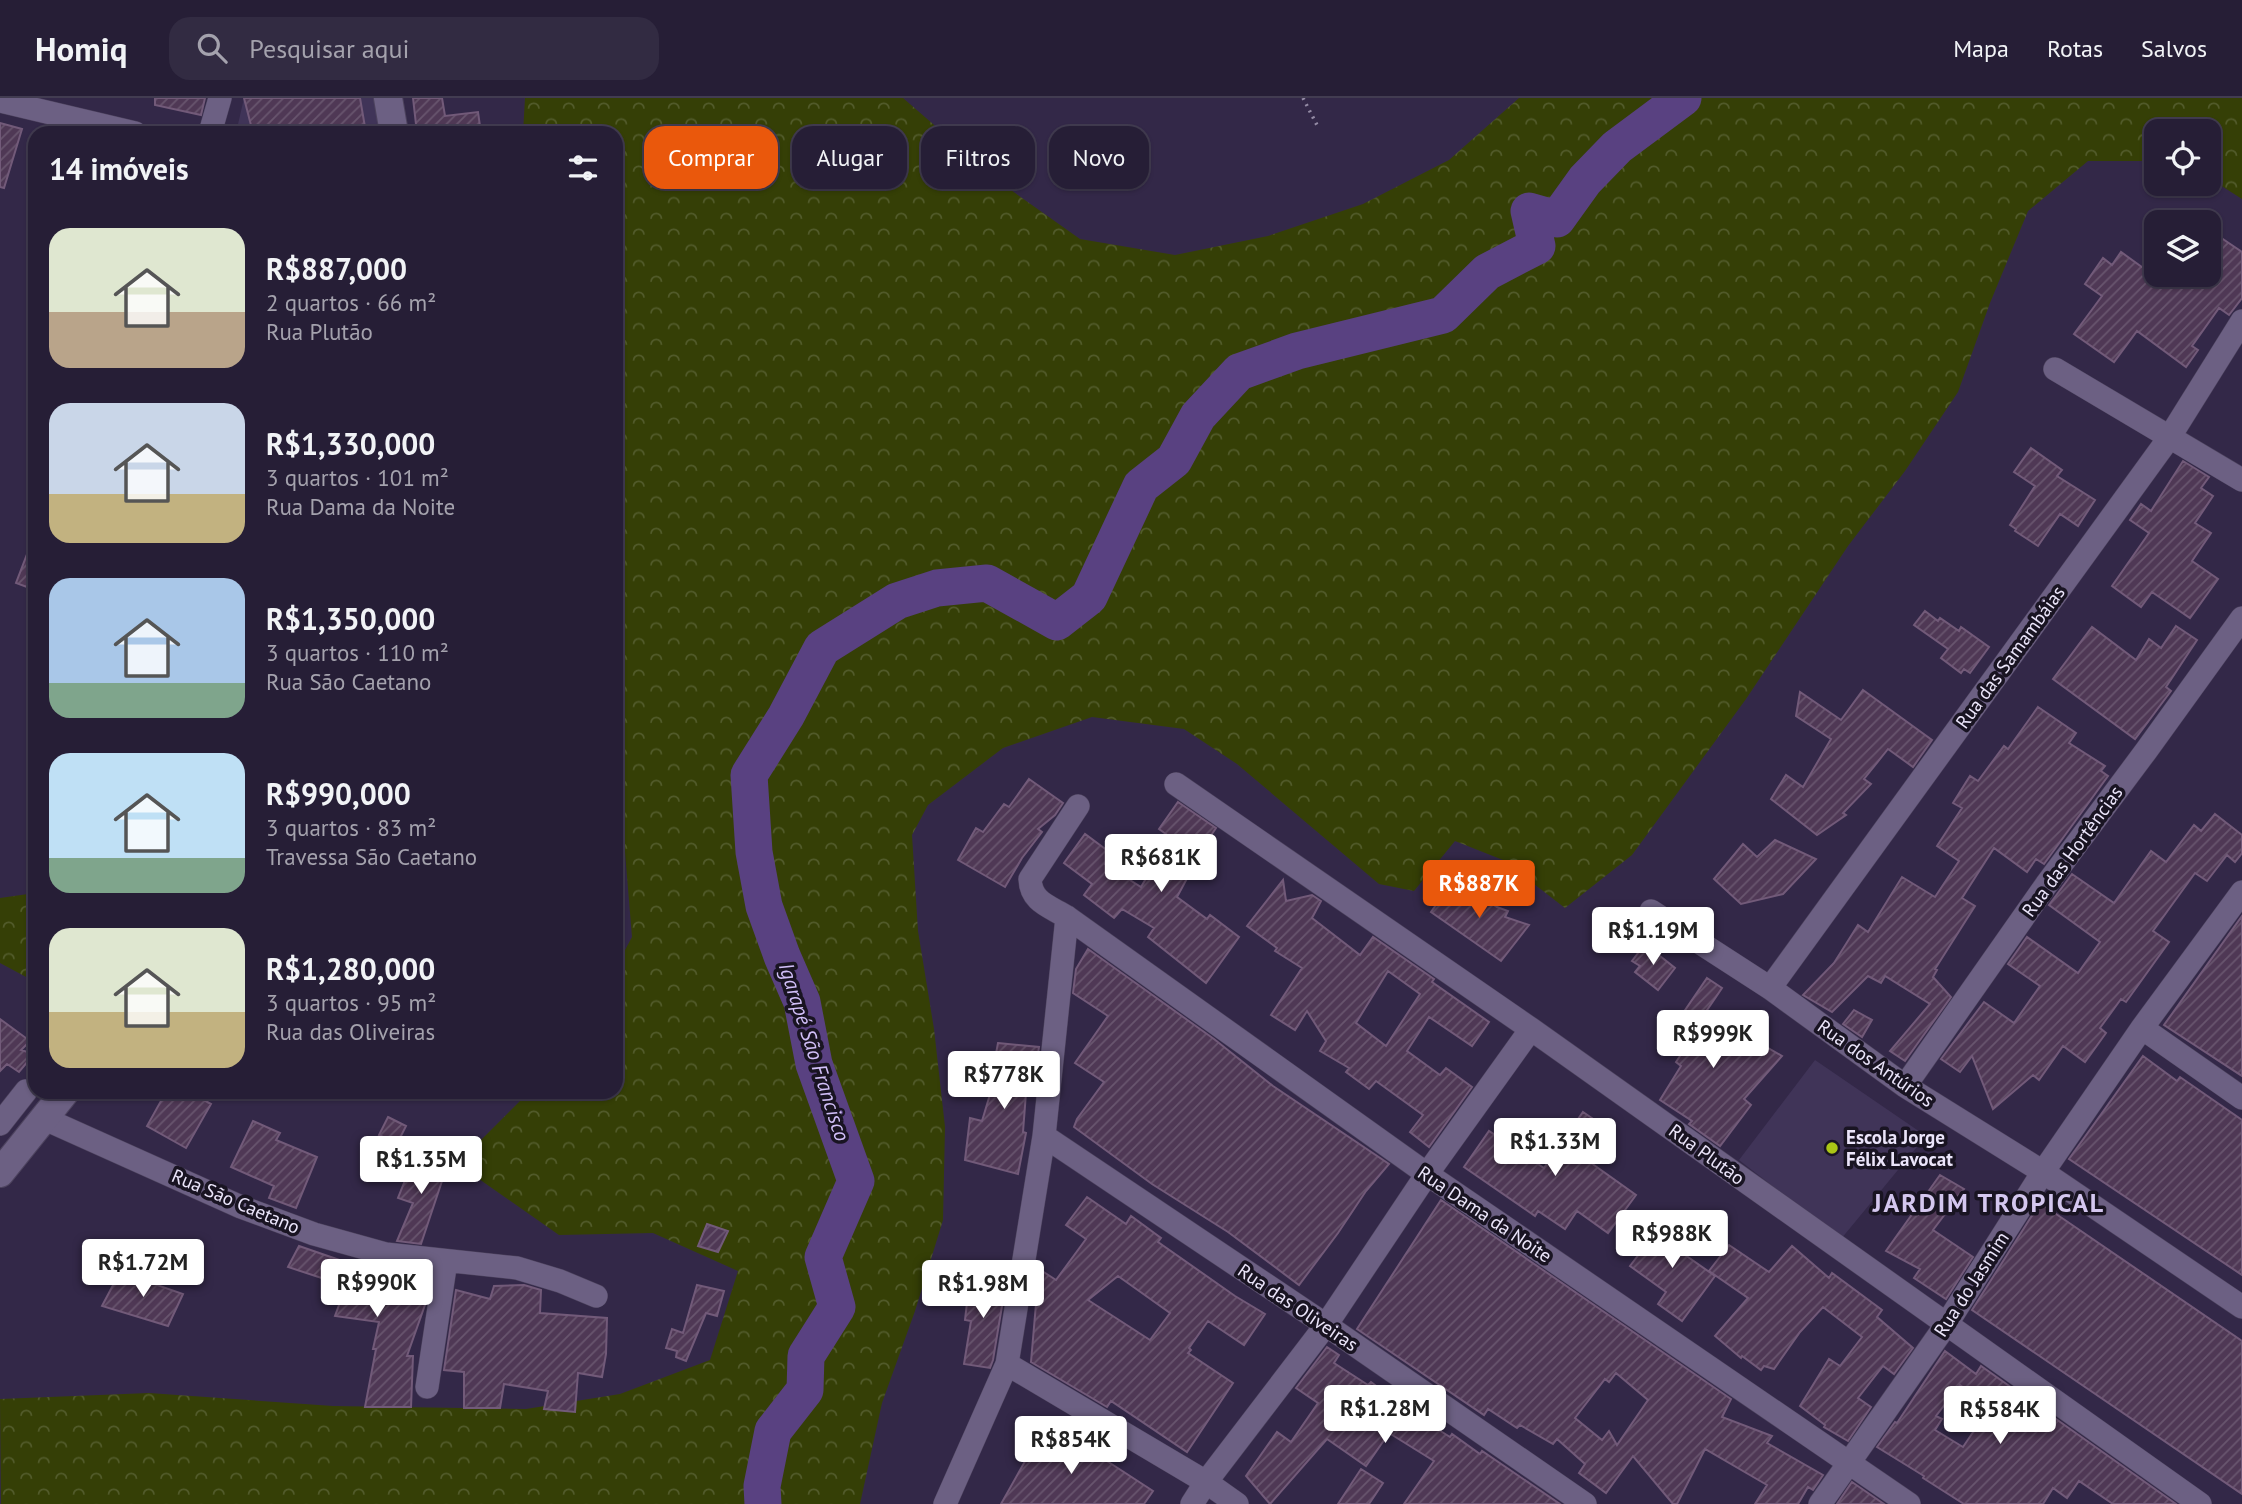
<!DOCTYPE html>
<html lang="pt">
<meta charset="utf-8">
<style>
body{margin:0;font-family:"PT Sans",sans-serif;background:#322b42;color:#f1f3f6;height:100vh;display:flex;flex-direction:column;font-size:26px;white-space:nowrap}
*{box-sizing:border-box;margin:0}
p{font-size:23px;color:#a4a2ad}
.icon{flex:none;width:38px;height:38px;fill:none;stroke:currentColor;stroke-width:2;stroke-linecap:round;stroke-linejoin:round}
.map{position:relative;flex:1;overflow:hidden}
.sheet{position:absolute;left:28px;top:28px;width:595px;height:973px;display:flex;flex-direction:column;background:#261e36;border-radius:21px;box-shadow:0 2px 5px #0004,0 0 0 2px #423c51}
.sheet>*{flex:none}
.guide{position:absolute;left:644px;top:28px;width:665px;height:63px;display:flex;gap:14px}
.fabs{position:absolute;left:2144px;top:21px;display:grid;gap:14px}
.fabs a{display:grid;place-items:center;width:77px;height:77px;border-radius:14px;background:#261e36;box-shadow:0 2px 5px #0004,0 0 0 2px #423c51;font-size:35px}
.price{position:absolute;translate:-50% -60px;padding:0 16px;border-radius:7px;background:#fff;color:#222;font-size:23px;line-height:46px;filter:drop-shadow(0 2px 4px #0008)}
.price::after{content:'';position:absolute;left:50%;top:42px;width:21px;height:16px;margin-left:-10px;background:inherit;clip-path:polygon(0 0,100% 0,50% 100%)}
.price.selected{background:#ea580c;color:#fff}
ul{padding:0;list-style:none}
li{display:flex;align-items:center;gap:21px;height:175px;padding:0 21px}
li span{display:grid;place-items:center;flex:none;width:196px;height:140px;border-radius:21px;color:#555}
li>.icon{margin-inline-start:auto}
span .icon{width:84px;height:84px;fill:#fffc;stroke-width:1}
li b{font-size:30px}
h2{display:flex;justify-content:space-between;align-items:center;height:84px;padding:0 21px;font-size:30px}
.chip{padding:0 24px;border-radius:21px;background:#261e36;box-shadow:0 2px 5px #0004,0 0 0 2px #423c51;font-size:24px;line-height:63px}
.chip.selected{background:#ea580c;color:#fff}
header{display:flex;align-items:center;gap:42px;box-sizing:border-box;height:98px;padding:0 35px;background:#261e36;border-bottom:2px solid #423c51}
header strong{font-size:33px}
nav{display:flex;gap:38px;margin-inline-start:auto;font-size:24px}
.search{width:490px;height:63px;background:#322b42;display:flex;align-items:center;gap:18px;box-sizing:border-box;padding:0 24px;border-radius:21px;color:#a4a2ad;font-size:26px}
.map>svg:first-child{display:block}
.built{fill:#403458}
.forest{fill:url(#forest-crowns)}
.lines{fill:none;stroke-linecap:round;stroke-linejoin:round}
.river{stroke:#594181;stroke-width:37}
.building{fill:url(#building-hatch);stroke:#725a79;stroke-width:2;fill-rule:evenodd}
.minor-casing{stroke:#4d435e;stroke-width:24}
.tertiary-casing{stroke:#4d435e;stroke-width:30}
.path{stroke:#948ba5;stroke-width:3.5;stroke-dasharray:2 5;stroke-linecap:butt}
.minor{stroke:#6c6083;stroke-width:23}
.tertiary{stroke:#6c6083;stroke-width:28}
.poi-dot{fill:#abc616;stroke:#191422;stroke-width:2.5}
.labels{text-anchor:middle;stroke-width:7;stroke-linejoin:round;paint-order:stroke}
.street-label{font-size:19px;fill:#ebe5fa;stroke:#191422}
.poi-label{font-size:19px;font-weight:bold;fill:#ebe5fa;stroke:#191422;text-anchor:start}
.water-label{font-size:21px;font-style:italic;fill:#d1bff8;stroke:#191422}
.district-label{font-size:26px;font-weight:bold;letter-spacing:2px;fill:#d4c7ef;stroke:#191422}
</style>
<header>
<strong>Homiq</strong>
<div class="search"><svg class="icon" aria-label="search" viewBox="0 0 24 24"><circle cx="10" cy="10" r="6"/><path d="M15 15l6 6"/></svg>Pesquisar aqui</div>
<nav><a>Mapa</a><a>Rotas</a><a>Salvos</a></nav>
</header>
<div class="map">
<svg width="2242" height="1406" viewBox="0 0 2242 1406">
<defs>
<pattern id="forest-crowns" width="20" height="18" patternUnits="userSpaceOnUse" patternTransform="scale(1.75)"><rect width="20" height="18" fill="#353f06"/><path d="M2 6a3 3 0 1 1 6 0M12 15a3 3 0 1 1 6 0" fill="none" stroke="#525b2b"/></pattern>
<pattern id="building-hatch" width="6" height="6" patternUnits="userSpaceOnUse" patternTransform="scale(1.75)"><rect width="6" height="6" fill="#4f3855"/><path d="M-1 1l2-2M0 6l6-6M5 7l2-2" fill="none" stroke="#68556e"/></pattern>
</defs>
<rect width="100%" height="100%" fill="#332848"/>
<path class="built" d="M244 0H380L388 35H236Z
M1815 962 1926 1038 1841 1141 1739 1062Z"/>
<path class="forest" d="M525 0H903L1001 85 1080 141 1175 157 1268 138 1363 106 1449 62 1519 0H2242V101L2209 80 2208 33H2156V63H2088L2028 113 1990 205 1958 294 1905 373 1848 448 1746 601 1632 757 1565 810 1503 762 1455 743 1414 793 1379 786 1237 666 1184 631 1092 619 1003 650 928 707 912 737 918 833 934 931 945 1029 943 1122 915 1213 882 1305 860 1406H1L0 1301 149 1295 333 1308 526 1311 620 1296 710 1262 738 1173 653 1135 559 1137 479 1081 476 1047 529 994H616V869L632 839 624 742 616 728V35H523Z
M28 796 35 805V899L28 880 0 865V800Z"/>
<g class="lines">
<path class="river" d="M763 1406 762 1388 773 1333 805 1292 806 1258 837 1209 823 1159 856 1083 814 966 802 904 782 858 764 808 754 754 749 677 786 618 822 550 897 503 937 490 987 485 1057 524 1089 499 1141 388 1174 362 1198 318 1239 274 1297 253 1443 217 1487 174 1537 148 1529 113 1557 121 1585 82 1617 49 1683 0"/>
</g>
<path class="building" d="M155 0H205L201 17 155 7Z
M244 0H360L366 35H253Z
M413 0H442L445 18 478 14 481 35H417Z
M0 25 22 31 4 90 0 89Z
M2208 131 2242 154V200L2229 217 2219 210 2192 248 2198 252 2186 269 2137 233 2114 264 2074 236 2102 198 2085 186 2103 160 2112 167 2121 154 2153 177H2208Z
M2031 350 2062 372 2057 378 2095 402 2078 428 2060 416 2038 448 2015 433 2016 431 2010 427 2035 388 2014 374Z
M2183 363 2209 379 2201 390 2213 398 2195 425 2211 435 2192 463 2218 481 2190 520 2152 494 2141 509 2112 488 2149 435 2130 422 2141 406 2151 413Z
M34 438H35V492L16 485Z
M1925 513 1938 523 1940 520 1959 533 1961 529 1989 549 1970 575 1964 571 1961 575 1941 560 1948 551 1914 527Z
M2176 528 2197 542 2166 589 2171 593 2135 641 2053 581 2092 529 2136 562 2149 541 2161 550Z
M1863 592 1932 642 1913 669 1888 651 1864 681 1871 686 1843 715 1846 717 1817 737 1771 701 1786 677 1803 689 1831 641 1796 618 1800 594 1841 622Z
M2038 609 2076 635 2069 645 2105 668 2101 673 2108 678 2044 766 2036 761 2027 774 1994 750 1962 800 1975 808 1935 871 1937 872 1933 879 1951 899 1905 963 1890 953 1930 906 1885 878 1881 885 1868 878 1832 914 1803 897 1834 865 1858 827 1868 834 1902 779 1935 799 1959 763 1937 748 1962 710 1953 705 1970 678 1978 683 2004 648 2008 651Z
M1029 681 1063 705 1055 717 1038 731 1042 734 1022 760 1005 789 958 762 976 730 983 734 1004 706 1009 709Z
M1178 704 1216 730 1195 761 1197 762 1177 799 1207 821 1210 817 1239 839 1206 885 1148 839 1154 830 1122 811 1114 820 1084 797 1092 786 1064 765 1085 736 1112 756 1105 766 1141 789 1170 739 1159 731Z
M2215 716 2242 737V755L2235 764 2227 757 2207 783 2195 775 2153 833 2169 844 2126 904 2121 901 2100 930 2106 935 2085 964 2063 948 2039 982 2033 977 1993 1011 1972 958 1960 974 1941 961 1984 904 2014 925 2040 888 2008 866 2027 839 2078 875 2100 844 2049 807 2072 776 2114 805 2151 753 2166 764 2194 727 2201 733Z
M1775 742 1816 761 1783 796 1741 806 1714 781 1743 746 1757 759Z
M1455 780 1497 809 1508 813 1505 819 1529 827 1501 863 1431 814Z
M1283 782 1286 803 1312 797 1321 803 1312 820 1360 857 1373 839 1434 881 1432 884 1489 924 1472 948 1429 919 1407 953 1440 977 1446 970 1472 989 1429 1049 1410 1034 1423 1017 1376 983 1369 991 1346 974 1349 970 1320 953 1326 943 1307 913 1295 932 1271 917 1302 870 1275 853 1277 850 1247 828ZM1388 873 1420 896 1386 948 1356 925Z
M2242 818V978L2164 927Z
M1645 846 1675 870 1658 892 1635 874 1640 868 1632 863Z
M1088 851 1214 941 1273 988 1389 1066 1366 1093 1338 1135 1299 1187 1228 1134 1152 1086 1074 1029 1077 1021 1104 984 1075 965 1108 918 1073 895 1076 871Z
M1707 880 1722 890 1701 921 1742 948 1749 939 1782 958 1744 1001 1751 1007 1720 1048 1689 1026 1692 1023 1660 1002 1681 968 1676 964 1682 955 1664 943Z
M1854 912 1872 922 1862 939 1843 926Z
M0 921 30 943 21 952 34 956 19 974 7 966 0 973Z
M998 945 1039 949 1034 983 1027 982 1023 1034 1026 1035 1018 1076 965 1062 970 1020 982 1023 991 993 989 992Z
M2143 958 2177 983 2180 979 2242 1022V1177L2069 1061Z
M166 994H189L211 1006 186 1050 147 1028Z
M1583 1014 1608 1031 1587 1062 1636 1097 1608 1135 1577 1113 1565 1131 1538 1113 1535 1118 1464 1069 1489 1033 1544 1070Z
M388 1019 406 1028 397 1046 379 1037Z
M253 1023 280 1035 276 1042 317 1059 296 1110 269 1100 274 1088 231 1069Z
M416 1055 447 1068 421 1146 397 1143 413 1105 398 1100Z
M1940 1077 1964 1091 1933 1132 1973 1159 1946 1201 1914 1180 1920 1171 1886 1153Z
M1087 1099 1126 1126 1131 1118 1161 1140 1158 1144 1235 1198 1265 1216 1244 1247 1208 1223 1189 1250 1191 1252 1188 1255 1233 1285 1187 1354 1111 1303 1107 1309 1031 1264 1039 1171 1056 1182 1086 1141 1066 1127ZM1118 1178 1170 1215 1150 1242 1088 1202Z
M1441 1102 1731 1301 1722 1319 1772 1338 1767 1345 1823 1377 1813 1392 1808 1389 1798 1406H1755L1767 1387 1705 1351 1677 1406H1673L1633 1358 1606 1395 1579 1375 1585 1366 1557 1341 1553 1346 1520 1327 1517 1330 1488 1311 1484 1317 1357 1231ZM1616 1275 1648 1302 1617 1347 1609 1333 1602 1342 1575 1320 1605 1281 1609 1284Z
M2040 1105 2242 1243V1396L1972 1212Z
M1669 1117 1685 1129 1671 1147 1715 1178 1682 1223 1658 1206 1666 1194 1630 1168Z
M707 1126 728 1133 718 1154 698 1148Z
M1729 1147 1769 1174 1792 1148 1829 1180 1832 1175 1882 1212 1877 1219 1913 1250 1894 1276 1883 1268 1858 1300 1871 1309 1848 1343 1824 1329 1825 1327 1800 1308 1829 1261 1840 1268 1862 1239 1823 1209 1800 1234 1774 1271 1764 1268 1761 1272 1742 1258 1741 1260 1715 1238 1748 1200 1709 1173Z
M299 1148 354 1167V1165L429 1185 426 1204 407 1258H413L411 1309H365L376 1251H373L379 1224 335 1218 346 1188 288 1169Z
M120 1174 183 1196 168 1228 102 1208Z
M970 1179 1006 1184 993 1262 990 1270 964 1266 971 1223 965 1222Z
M524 1187 541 1192 540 1215 607 1220 606 1256 602 1279 578 1275 575 1314 544 1311 548 1293 504 1286 500 1310H464V1274L444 1272 456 1192 490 1201 494 1188Z
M697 1187 724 1193 717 1218 706 1215 686 1263 676 1259 677 1253 666 1250 672 1231 683 1235Z
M1327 1249 1339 1257 1334 1265 1368 1287 1371 1284 1399 1305 1398 1306 1450 1339 1452 1336 1480 1356 1482 1353 1560 1406H1404L1434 1363 1389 1335 1366 1368 1327 1341 1270 1406 1246 1378 1277 1334 1291 1344 1318 1305 1296 1290Z
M1945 1253 1976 1276 1981 1268 2012 1290 2008 1296 2036 1315 2039 1309 2176 1406H2113L2079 1383 2067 1400 2053 1390 2043 1406H1964L1923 1380 1924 1378 1877 1349 1895 1324 1897 1325ZM1960 1287 1990 1309 1963 1349 1935 1332 1942 1321 1936 1318Z
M1047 1324 1153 1393 1144 1406H1001Z
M1361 1371 1383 1385 1369 1406H1338Z
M1852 1384 1884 1406H1837Z"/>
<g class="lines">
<defs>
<path id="minor" d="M0 3 135 35
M210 35 220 0
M2055 271 2242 382
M1176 686 1531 931 2200 1406
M1078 708 1030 781C1031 804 1049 808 1067 819L1427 1076 1909 1406
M1651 813 1770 890 1905 988 2043 1074 2242 1209
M1770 890 2169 340 2242 223
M2142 930 2242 1000
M1905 988 2046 787 2146 653 2242 520
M45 1021 241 1109 314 1136 386 1156 517 1170 560 1183 596 1198
M0 1026 26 993
M1044 1038 1326 1227 1585 1406
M1007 1266 1206 1384 1237 1406
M427 1289 446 1163
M945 1406 1007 1266 1044 1038 1067 819
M1192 1406 1206 1384 1326 1227 1427 1076 1531 931
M1820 1406 1946 1227 2043 1074 2142 930 2242 794"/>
<path id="tertiary" d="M388 0 394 35
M0 1075 65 994"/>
</defs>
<use href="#minor" class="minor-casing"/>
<use href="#tertiary" class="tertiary-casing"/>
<path class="path" d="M1303 0 1318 29"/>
<use href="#minor" class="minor"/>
<use href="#tertiary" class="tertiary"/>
</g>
<circle class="poi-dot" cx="1832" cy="1050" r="7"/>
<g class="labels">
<g class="street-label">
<text transform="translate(2010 559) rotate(-54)" y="7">Rua das Samambáias</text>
<text transform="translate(2072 753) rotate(-54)" y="7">Rua das Hortências</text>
<text transform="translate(1876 965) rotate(35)" y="7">Rua dos Antúrios</text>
<text transform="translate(1707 1056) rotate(36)" y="7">Rua Plutão</text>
<text transform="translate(236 1103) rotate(23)" y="7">Rua São Caetano</text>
<text transform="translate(1485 1116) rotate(34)" y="7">Rua Dama da Noite</text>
<text transform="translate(1971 1186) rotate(-57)" y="7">Rua do Jasmim</text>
<text transform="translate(1298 1209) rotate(34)" y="7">Rua das Oliveiras</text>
</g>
<g class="poi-label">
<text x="1846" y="1046">Escola Jorge<tspan x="1846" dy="22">Félix Lavocat</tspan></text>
</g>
<g class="water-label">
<text transform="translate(814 954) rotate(72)" y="7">Igarapé São Francisco</text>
</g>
<g class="district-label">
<text x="1989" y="1114">JARDIM TROPICAL</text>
</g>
</g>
</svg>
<div class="fabs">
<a><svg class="icon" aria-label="locate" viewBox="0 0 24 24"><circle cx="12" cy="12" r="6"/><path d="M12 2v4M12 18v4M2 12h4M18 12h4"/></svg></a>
<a><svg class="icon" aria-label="layers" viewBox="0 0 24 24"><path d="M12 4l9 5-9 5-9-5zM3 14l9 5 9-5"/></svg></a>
</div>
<b class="price" style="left:1161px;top:796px">R$681K</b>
<b class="price selected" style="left:1479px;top:822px">R$887K</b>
<b class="price" style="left:1653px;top:869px">R$1.19M</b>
<b class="price" style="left:1713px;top:972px">R$999K</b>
<b class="price" style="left:1004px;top:1013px">R$778K</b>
<b class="price" style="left:1555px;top:1080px">R$1.33M</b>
<b class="price" style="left:421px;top:1098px">R$1.35M</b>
<b class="price" style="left:1672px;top:1172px">R$988K</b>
<b class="price" style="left:143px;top:1201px">R$1.72M</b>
<b class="price" style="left:377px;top:1221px">R$990K</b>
<b class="price" style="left:983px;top:1222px">R$1.98M</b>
<b class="price" style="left:1385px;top:1347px">R$1.28M</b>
<b class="price" style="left:2000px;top:1348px">R$584K</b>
<b class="price" style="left:1071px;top:1378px">R$854K</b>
<div class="guide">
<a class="chip selected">Comprar</a>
<a class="chip">Alugar</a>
<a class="chip">Filtros</a>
<a class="chip">Novo</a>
</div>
<section class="sheet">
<h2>14 imóveis<svg class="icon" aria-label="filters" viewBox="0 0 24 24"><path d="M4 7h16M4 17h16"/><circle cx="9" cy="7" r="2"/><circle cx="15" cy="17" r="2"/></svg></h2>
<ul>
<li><span style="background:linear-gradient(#dfe7d0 60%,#b9a48a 0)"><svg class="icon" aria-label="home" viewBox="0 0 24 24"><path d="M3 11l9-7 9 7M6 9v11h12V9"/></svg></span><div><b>R$887,000</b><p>2 quartos · 66 m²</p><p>Rua Plutão</p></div></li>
<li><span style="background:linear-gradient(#c9d6e8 65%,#c2b280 0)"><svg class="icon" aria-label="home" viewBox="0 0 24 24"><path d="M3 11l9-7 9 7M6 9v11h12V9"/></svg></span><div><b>R$1,330,000</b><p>3 quartos · 101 m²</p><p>Rua Dama da Noite</p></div></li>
<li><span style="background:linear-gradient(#a9c7e8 75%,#7fa58c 0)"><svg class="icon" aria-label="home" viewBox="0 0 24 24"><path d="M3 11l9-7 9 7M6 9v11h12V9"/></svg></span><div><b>R$1,350,000</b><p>3 quartos · 110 m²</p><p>Rua São Caetano</p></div></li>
<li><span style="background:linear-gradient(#bfe0f5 75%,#7fa58c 0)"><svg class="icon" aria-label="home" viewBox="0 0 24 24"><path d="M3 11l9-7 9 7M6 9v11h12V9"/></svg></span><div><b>R$990,000</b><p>3 quartos · 83 m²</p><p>Travessa São Caetano</p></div></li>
<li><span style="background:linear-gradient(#dfe7d0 60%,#c2b280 0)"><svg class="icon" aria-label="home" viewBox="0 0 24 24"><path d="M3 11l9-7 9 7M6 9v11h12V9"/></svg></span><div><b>R$1,280,000</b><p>3 quartos · 95 m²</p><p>Rua das Oliveiras</p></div></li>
</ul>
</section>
</div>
